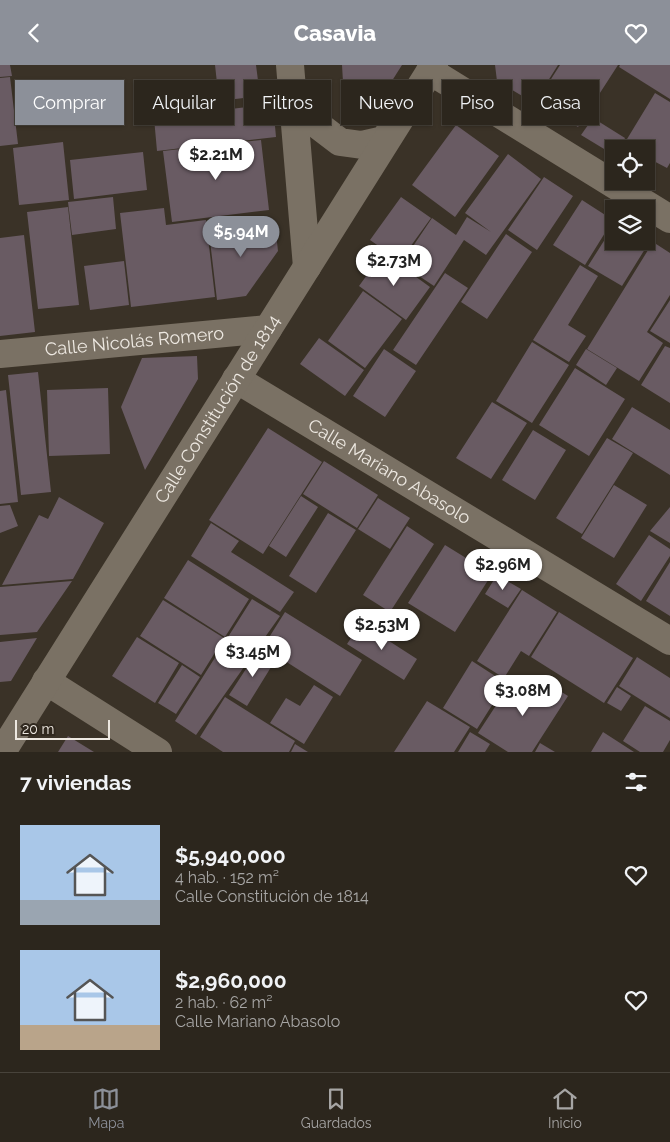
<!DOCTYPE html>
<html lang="es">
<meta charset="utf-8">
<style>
body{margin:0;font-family:Raleway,sans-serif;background:#342e26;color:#f1f3f6;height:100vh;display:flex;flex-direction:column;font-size:19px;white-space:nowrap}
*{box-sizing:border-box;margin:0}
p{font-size:16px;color:#a6a5a4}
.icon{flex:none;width:28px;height:28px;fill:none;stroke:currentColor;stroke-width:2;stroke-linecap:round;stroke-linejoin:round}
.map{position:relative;height:687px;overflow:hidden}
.sheet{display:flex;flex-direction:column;background:#2c261d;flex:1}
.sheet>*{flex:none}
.banner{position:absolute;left:15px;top:15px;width:640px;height:45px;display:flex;gap:10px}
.controls{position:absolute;left:605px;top:75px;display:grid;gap:10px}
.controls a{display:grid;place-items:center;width:50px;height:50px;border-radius:0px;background:#2c261d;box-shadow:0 1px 4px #0004,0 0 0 1px #48433b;font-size:25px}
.scale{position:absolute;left:15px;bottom:12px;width:95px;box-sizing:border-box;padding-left:5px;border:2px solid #ede8e1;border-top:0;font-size:14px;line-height:18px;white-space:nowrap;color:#ede8e1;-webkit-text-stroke:4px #30281e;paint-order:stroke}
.price{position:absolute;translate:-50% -42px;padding:0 11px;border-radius:18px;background:#fff;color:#222;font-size:16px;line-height:32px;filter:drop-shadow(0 1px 2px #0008)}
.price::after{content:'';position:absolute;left:50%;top:30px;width:15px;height:11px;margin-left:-8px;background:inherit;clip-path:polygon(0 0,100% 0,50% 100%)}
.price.selected{background:#8c9099;color:#fff}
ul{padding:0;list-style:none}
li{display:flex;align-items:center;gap:15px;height:125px;padding:0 20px}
li span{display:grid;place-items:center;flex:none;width:140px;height:100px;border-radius:0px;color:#555}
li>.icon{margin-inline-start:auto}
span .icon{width:60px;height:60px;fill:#fffc;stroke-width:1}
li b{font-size:21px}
h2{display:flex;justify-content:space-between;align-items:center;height:60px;padding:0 20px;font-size:21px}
.tag{padding:0 18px;border-radius:0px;background:#2c261d;box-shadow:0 1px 4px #0004,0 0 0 1px #48433b;font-size:18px;line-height:45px}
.tag.selected{background:#8c9099;color:#fff}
header{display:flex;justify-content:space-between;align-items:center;height:65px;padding:0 20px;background:#8c9099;color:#fff;font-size:22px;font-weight:800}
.dock{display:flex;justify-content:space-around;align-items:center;height:70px;border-top:1px solid #48433b;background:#2c261d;font-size:14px;color:#a6a5a4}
.dock a{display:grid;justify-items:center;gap:2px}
.dock .selected{color:#8c9099}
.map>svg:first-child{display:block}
.building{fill:#695b63}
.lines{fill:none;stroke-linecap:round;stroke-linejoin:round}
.minor{stroke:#7a7164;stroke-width:28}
.tertiary{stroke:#7a7164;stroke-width:28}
.labels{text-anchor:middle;stroke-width:4;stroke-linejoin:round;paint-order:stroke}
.street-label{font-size:18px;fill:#ede8e1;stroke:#30281e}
</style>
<header><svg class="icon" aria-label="back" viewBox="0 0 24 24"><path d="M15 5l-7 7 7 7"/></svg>Casavia<svg class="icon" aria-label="heart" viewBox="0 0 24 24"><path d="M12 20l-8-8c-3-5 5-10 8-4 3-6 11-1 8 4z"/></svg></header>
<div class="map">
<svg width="670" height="687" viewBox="0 0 670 687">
<rect width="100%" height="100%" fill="#3a3227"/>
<path class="building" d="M0 0H10L12 11 0 12Z
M215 0H256L260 31 219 36Z
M342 0H402L371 49 345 51Z
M495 0H558L534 38 497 16Z
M560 0H618L578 62 537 36Z
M620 0H670V34L619 2Z
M10 12 18 79 0 81V13Z
M655 28 670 37V98L667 103 646 92V84H633L624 79Z
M273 39 276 72 157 86 154 53Z
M593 53 625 73 622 79 630 84H614V90L581 70Z
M456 60 499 91 455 152 412 120Z
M261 75 269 145 172 157 163 86Z
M63 77 69 135 19 140 13 83Z
M143 87 147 125 74 134 70 95Z
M508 89 541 114 486 190 464 175 434 221 401 199 432 153 456 170 467 152 491 167 465 148Z
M544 112 573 131 537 185 508 165Z
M113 132 116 164 72 170 68 137Z
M401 132 431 153 400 196 370 175Z
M582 135 613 155 585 200 553 180Z
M68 142 79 240 38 244 27 147Z
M164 143 166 160 206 155 215 232 131 242 120 148Z
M275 159 278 186 246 231 217 235 209 167Z
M614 160V176H646V174L650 176 622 221 588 201Z
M506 169 532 187 487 254 461 237Z
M24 170 35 267 0 271V173Z
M653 177 670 188V230L647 267 663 278 639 316 587 284Z
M383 188 430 222 406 255 359 221Z
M124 196 129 240 90 245 84 201Z
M580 200 598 211 568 260 586 271 569 297 533 275Z
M445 208 468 223 416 300 393 285Z
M363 226 402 254 365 303 328 276Z
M670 235V278L650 266Z
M319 273 364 305 345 331 300 299Z
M532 277 569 300 532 358 496 336Z
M665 281 670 283V338L641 320Z
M384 284 416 306 385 352 353 331Z
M586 284 617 303 606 320 576 300Z
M197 291 198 314 145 405 121 342 142 293Z
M575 303 625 334 589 391 539 360Z
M38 307 51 427 21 430 8 310Z
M108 323 110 389 49 391 47 325Z
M6 325 18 437 0 439V326Z
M492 337 527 358 491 414 456 393Z
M632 342 670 365V410L612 374Z
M268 363 322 397 263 489 209 455Z
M533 365 566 385 535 435 502 415Z
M607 373 633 388 582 469 556 453Z
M324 396 378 430 357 463 303 429Z
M614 420 647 440 614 493 581 473Z
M301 431 318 442 286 492 269 481Z
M59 432 104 458 73 514 2 520 39 450 48 454Z
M378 433 410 453 390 484 358 464Z
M10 440 18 461 0 468V441Z
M670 442V478L650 466Z
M328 448 356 465 316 528 289 511Z
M211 458 239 476 231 487 294 527 280 547 191 491Z
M407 461 434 479 390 547 363 530Z
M649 470 670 484V491L641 536 616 519Z
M445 480 492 509 455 567 408 538Z
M188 495 249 534 225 572 164 533Z
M670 497V551L646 536Z
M497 510 521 524 508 543 485 529Z
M72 516 37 567 0 570V522Z
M522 525 557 547 529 591 521 586 504 613 477 596Z
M252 534 280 551 196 670 175 656Z
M163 535 224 573 201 610 140 571Z
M285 547 362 595 340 631 263 582Z
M559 547 633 593 604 638 531 592Z
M361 558 417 594 404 615 347 579Z
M137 572 179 598 155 638 112 611Z
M37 573 11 616 0 617V577Z
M259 584 276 594 247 641 229 630Z
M637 592 670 613V653L619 621Z
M472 596 506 618 477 664 443 643Z
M182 600 200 612 176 649 158 638Z
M538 612 568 631 532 687H508L478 668 510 619 526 630Z
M314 620 333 632 304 679 270 658 286 633 300 641Z
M617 622 631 631 621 646 607 638Z
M225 632 295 676 289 687H223L200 672Z
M427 636 470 662 454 687H394Z
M645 641 670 656V675L663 687H640L623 676Z
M470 667 490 679 485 687H458Z
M603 667 634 687H591Z
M68 671 94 687H58Z
M540 678 555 687H535Z
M295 679 308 687H291Z"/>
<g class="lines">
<g class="minor">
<path d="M430 6 670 154"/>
<path id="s1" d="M0 289 268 264"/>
<path id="s2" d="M236 314 670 576"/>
<path d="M46 616 158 687"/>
</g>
<g class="tertiary">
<path d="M290 0 307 202"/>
<path d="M294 42 340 77 362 80 384 75 391 65"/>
<path id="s3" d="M2 687 434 0"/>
</g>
</g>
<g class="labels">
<g class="street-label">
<text dy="6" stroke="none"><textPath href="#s1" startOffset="135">Calle Nicolás Romero</textPath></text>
<text dy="6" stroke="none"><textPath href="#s3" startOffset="405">Calle Constitución de 1814</textPath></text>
<text dy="6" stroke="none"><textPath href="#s2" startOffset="179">Calle Mariano Abasolo</textPath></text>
</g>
</g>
</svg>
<div class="controls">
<a><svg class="icon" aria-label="locate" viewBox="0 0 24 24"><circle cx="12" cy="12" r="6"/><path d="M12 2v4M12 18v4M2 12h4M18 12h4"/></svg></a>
<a><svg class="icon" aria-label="layers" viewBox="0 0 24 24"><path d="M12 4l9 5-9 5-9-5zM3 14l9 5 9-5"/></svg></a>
</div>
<div class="scale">20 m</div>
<b class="price" style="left:216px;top:116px">$2.21M</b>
<b class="price selected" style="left:241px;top:193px">$5.94M</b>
<b class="price" style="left:394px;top:222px">$2.73M</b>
<b class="price" style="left:503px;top:526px">$2.96M</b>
<b class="price" style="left:382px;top:586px">$2.53M</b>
<b class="price" style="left:253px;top:613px">$3.45M</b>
<b class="price" style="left:523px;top:652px">$3.08M</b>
<div class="banner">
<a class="tag selected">Comprar</a>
<a class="tag">Alquilar</a>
<a class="tag">Filtros</a>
<a class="tag">Nuevo</a>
<a class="tag">Piso</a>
<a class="tag">Casa</a>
</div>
</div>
<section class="sheet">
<h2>7 viviendas<svg class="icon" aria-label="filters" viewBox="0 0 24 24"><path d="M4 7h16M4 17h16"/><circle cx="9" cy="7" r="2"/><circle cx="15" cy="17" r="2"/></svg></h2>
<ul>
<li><span style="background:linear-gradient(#a9c7e8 75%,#9aa5b1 0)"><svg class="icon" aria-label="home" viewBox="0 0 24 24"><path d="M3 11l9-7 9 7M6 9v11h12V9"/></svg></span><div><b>$5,940,000</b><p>4 hab. · 152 m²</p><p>Calle Constitución de 1814</p></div><svg class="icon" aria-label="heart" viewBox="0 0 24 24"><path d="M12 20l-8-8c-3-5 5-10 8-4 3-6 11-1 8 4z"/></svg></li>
<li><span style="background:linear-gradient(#a9c7e8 75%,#b9a48a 0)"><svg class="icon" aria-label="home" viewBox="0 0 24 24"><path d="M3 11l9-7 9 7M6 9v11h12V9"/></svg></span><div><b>$2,960,000</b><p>2 hab. · 62 m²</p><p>Calle Mariano Abasolo</p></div><svg class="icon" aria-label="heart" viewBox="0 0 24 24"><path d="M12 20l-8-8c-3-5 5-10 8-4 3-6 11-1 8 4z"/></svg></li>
</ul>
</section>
<nav class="dock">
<a class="selected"><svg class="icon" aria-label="map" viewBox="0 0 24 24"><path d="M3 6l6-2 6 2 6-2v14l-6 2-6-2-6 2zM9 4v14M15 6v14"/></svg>Mapa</a>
<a><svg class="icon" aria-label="saved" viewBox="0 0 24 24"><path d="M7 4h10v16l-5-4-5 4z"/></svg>Guardados</a>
<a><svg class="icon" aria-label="home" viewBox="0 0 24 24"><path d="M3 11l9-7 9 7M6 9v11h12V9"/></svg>Inicio</a>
</nav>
